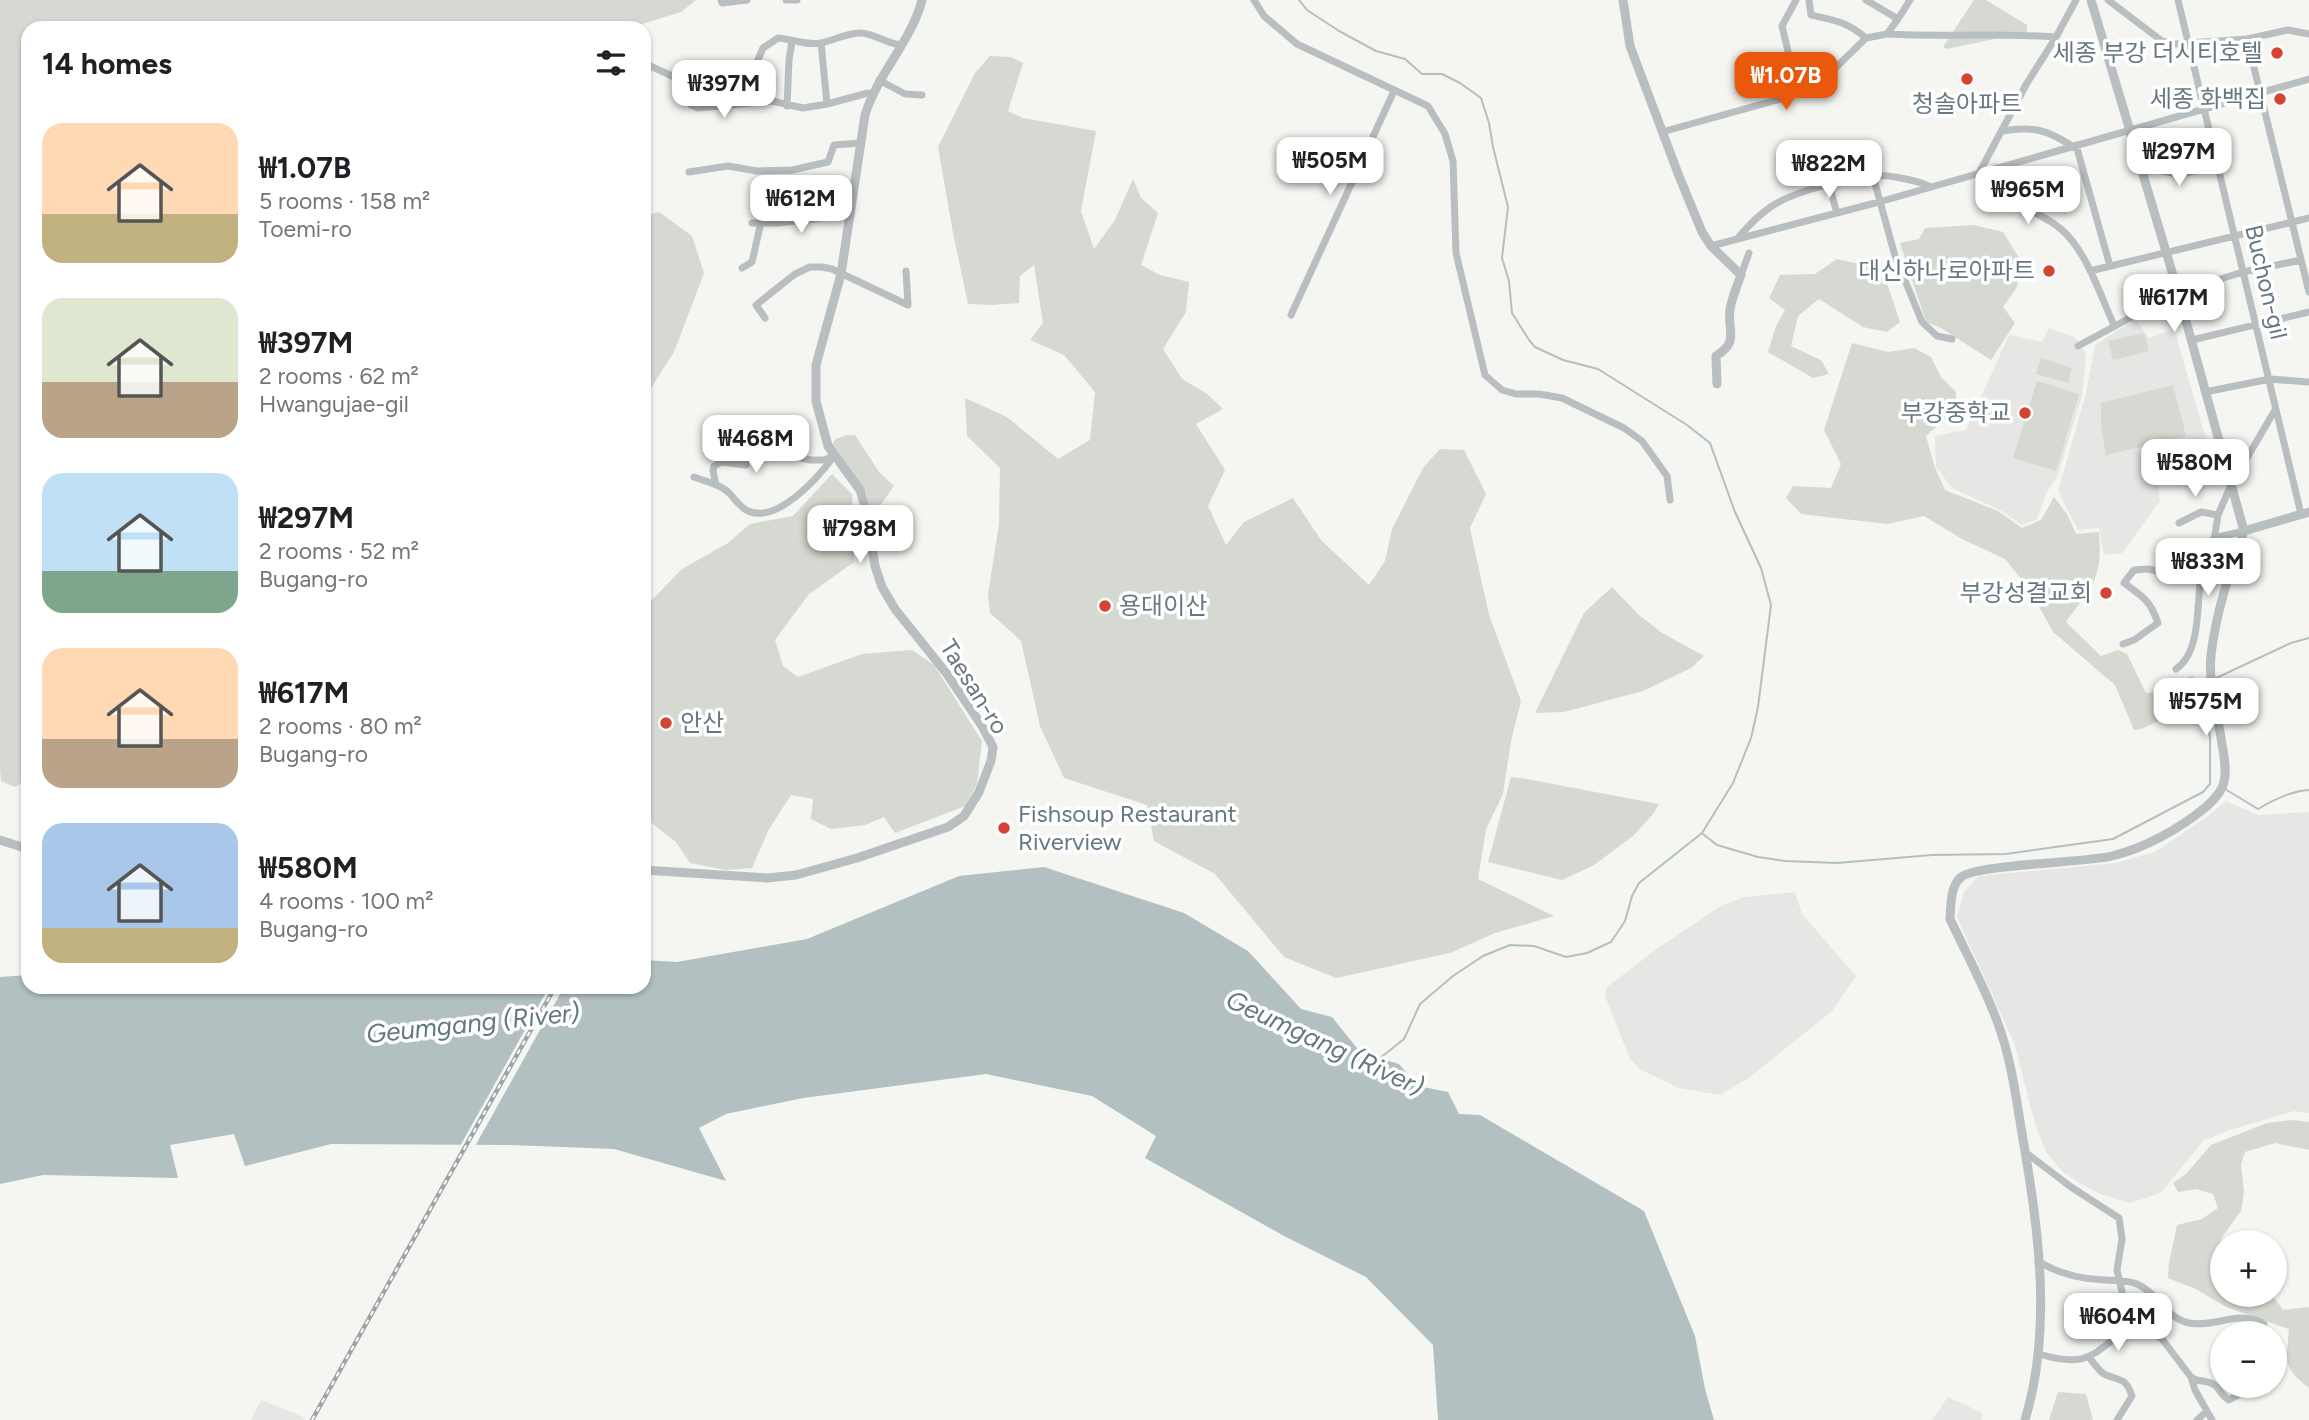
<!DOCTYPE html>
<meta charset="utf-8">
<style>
body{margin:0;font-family:Figtree,"Noto Sans KR",sans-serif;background:#f2f2f2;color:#202124;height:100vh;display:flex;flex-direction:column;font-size:26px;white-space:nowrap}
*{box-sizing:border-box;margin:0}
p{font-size:23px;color:#757577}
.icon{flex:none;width:38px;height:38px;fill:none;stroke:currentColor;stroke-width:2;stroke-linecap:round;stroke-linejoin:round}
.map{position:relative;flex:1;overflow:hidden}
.details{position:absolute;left:21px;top:21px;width:630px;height:973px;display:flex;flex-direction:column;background:#fff;border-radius:21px;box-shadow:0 2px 5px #0004}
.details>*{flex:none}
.buttons{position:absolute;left:2210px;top:1230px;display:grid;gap:14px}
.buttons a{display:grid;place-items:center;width:77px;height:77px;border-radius:50%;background:#fff;box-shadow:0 2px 5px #0004;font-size:35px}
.price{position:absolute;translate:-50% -60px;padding:0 16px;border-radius:14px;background:#fff;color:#222;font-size:23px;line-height:46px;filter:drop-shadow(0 2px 4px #0008)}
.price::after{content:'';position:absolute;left:50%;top:42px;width:21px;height:16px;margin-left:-10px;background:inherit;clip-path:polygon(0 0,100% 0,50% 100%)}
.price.current{background:#ea580c;color:#fff}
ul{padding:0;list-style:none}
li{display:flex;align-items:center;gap:21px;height:175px;padding:0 21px}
li span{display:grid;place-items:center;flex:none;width:196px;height:140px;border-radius:21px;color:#555}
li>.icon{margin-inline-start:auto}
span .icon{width:84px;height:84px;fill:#fffc;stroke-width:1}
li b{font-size:30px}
h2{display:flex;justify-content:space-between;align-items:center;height:84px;padding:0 21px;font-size:30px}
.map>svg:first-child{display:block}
.built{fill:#e6e6e5}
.green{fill:#d5d9d1}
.water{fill:#b2c0c2}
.pier{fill:#f5f5f2}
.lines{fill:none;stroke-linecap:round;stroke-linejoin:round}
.stream{stroke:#b2c0c2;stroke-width:2}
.minor{stroke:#b9bfc1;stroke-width:7}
.tertiary{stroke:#b9bfc1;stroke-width:9}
.rail-casing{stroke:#9ca4a7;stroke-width:4.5}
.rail{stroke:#fff;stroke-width:2;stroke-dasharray:5;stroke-linecap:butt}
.poi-dot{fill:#d54332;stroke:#fff;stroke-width:2.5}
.labels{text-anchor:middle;stroke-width:7;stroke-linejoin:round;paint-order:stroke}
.poi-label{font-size:24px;fill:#667880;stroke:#fff;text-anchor:end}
.street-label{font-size:24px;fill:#667880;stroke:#fff}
.water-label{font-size:26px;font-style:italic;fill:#62797d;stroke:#fff}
</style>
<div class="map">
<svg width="2309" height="1420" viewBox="0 0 2309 1420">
<rect width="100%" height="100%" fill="#f5f5f2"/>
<path class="built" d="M2135 319 2149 338 2174 329 2211 456 2154 466 2160 501 2122 553 2104 555 2099 528 2078 530 2058 491 2086 393 2095 345Z
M2049 328 2076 338 2086 354 2082 396 2058 475 2047 492 2037 519 2022 525 2000 510 1952 488 1936 467 1935 436 1966 430 2009 335 2042 342Z
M2226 801 2258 815 2309 812V1113L2294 1111 2230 1130 2203 1141 2161 1193 2130 1203 2100 1194 2076 1181 2062 1171 2046 1152 2035 1124 2015 1045 1957 917 1964 892 1979 876 2116 863 2155 852 2208 816Z
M1795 892 1802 914 1856 976 1832 1011 1749 1078 1720 1095 1679 1088 1641 1070 1630 1059 1605 996 1607 987 1658 948 1722 905 1745 897Z
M1948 1397 1982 1413 1981 1420H1932Z
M261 1400 301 1416 306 1420H251Z"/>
<path class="green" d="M0 0H696L681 12 629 28H28V779L15 787 1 781 0 768Z
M1974 0H1986L2027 25V32L1947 49 1943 47Z
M990 56 1011 57 1023 63 1008 111 1023 118 1096 131 1081 211 1094 249 1115 220 1133 179 1141 198 1158 213 1141 265 1160 275 1189 282 1186 312 1163 349 1182 379 1206 393 1223 409 1196 424 1225 470 1208 506 1226 545 1244 522 1293 498 1321 540 1369 585 1385 561 1392 529 1423 468 1440 449 1464 450 1486 494 1470 528 1489 615 1521 701 1511 741 1503 794 1486 829 1478 879 1554 916 1495 933 1450 953 1336 978 1284 957 1215 874 1154 841 1147 805 1064 778 1040 726 1021 641 990 613 988 595 999 524 1000 468 967 436 965 398 1007 417 1058 459 1090 440 1095 392 1064 355 1030 340 1043 323 1034 265 1020 276 1019 303 992 305 968 304 953 233 938 147 975 73Z
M659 212 692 236 704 273 674 352 644 399V216Z
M1974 225 2003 232 2021 261 2017 287 2003 307 2015 323 1991 360 1941 328 1926 322 1900 243 1919 239 1925 228Z
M1837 259 1876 268 1888 286 1900 322 1887 332 1863 327 1819 299 1798 316 1791 346 1821 360 1829 374 1813 378 1768 352 1776 326 1785 310 1769 298 1780 275 1815 274Z
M2144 333 2149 351 2113 360 2108 341Z
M1852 343 1888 352 1914 348 1931 357 1941 377 1956 392V398L1963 403 1926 436 1934 465 1945 490 1998 511 2022 528 2041 520 2054 497 2067 514 2076 534 2099 532C2103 579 2092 586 2066 622L2101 656 2118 650 2127 654 2146 693 2154 692 2194 675 2185 709 2141 729 2134 730 2115 685 2053 632 2030 590 2005 559 1962 539 1924 516 1887 524 1801 514 1786 498 1793 486 1831 488 1841 464 1824 430Z
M2041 358 2072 368 2068 383 2036 374Z
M2037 381 2079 394 2056 471 2013 458Z
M2173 385 2186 436 2106 455 2101 426V403Z
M846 435H855L879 472 894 486 877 510 870 511 866 493 830 447 836 439Z
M832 474 852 494 854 562 809 594 775 640 783 666 798 677 862 654 912 650 934 665 982 741 977 784 965 806 895 833 884 817 865 825 831 829 811 819 813 799 791 795 768 831 752 868 725 870 690 863 676 842 644 817V601L646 606 682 569 728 543 750 524 793 516Z
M1612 587 1638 614 1662 633 1704 656 1691 668 1643 691 1564 712 1535 713 1584 613Z
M1511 777 1521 778 1659 804 1653 814 1633 836 1594 865 1562 880 1488 862Z
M2293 1120 2309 1122V1150L2275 1143 2245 1152 2241 1164 2244 1192 2241 1211 2222 1237 2218 1255 2222 1262V1295H2272L2283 1310 2309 1307V1388C2281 1366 2287 1361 2289 1329L2226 1307 2196 1289 2168 1278 2169 1263 2177 1225 2202 1219 2218 1208 2213 1194 2196 1189 2178 1192 2173 1183 2186 1174 2211 1145 2267 1123Z
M2058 1392 2086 1394 2093 1420H2049Z"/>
<path class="water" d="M1044 867 1184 913 1248 951 1301 1009 1332 1017 1361 1053 1399 1064 1418 1086 1448 1092 1459 1114 1480 1115 1644 1211 1695 1336 1705 1389 1714 1420H1438L1433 1345 1366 1277 1286 1237 1145 1158 1156 1136 1092 1096 986 1074 803 1098 726 1114 699 1128 726 1181 614 1149 511 1145 331 1144 245 1166 234 1134 170 1145 178 1178 43 1175 0 1184V977L28 975V987H644V960L677 962 807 939 959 876Z"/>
<path class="pier" d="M549 987H564L474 1148H459Z"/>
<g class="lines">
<path class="stream" d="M1299 0 1307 10 1339 31 1376 51 1405 59 1422 74H1442L1460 83 1481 98 1489 123 1493 147 1508 207 1502 258 1509 281 1512 313 1529 340 1535 347 1563 360 1598 369 1687 425 1710 443 1735 512 1761 568 1771 605 1758 707 1751 738 1733 783 1702 833 1639 883 1632 896 1625 921 1611 942 1587 953 1566 957 1534 946 1510 945 1483 956 1453 976 1420 1004 1404 1039 1379 1059
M2214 679 2291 643 2309 638
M2225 789 2258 809C2273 800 2292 791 2309 790
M1703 834 1717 845 1758 857 1785 861 1837 863 1932 855 2006 854 2113 839 2203 792 2210 784V738L2206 713 2202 702 2207 684"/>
<path class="minor" d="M721 0 722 3 747 0
M786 0H797
M1254 0 1264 16 1297 44 1428 106 1445 134 1453 161 1456 253 1485 375 1502 390 1516 394H1539L1562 398 1624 428 1642 441 1667 476 1670 500
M1809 0 1811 15C1835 20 1847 22 1866 38
M1866 0 1898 19
M1910 0 1898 19 1887 34C1943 37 1999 33 2056 37L2076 0
M2108 0 2162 41 2175 44 2247 39 2288 30 2309 34
M2178 0 2301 514
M2247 39 2309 292
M821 43 827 104
M644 63 685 82 691 105 698 108 772 101 803 108 827 104 868 93 871 95
M879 80 905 94 922 95
M1794 89V77L1782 26 1796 0
M772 101 757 62 763 48 778 38C792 39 807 46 821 43 834 40 845 34 859 33 873 32 886 44 901 45
M787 106 789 60 792 41
M2002 131C2032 126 2046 129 2072 146
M1662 132 1791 96 1794 89 1821 82 1866 38 1887 34
M2076 145 2110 266
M2140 166 2177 174 2218 167
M1996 168 2005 198C2024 208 2046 216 2062 230 2087 252 2100 295 2114 325
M689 172 728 166 757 171 792 170 828 162 834 145 861 143
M1979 173 2027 83 2056 37
M1873 176 1895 256 1922 322 1937 336 1952 339
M1829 185 1837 213
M752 223H779L827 217H850
M1737 239C1749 225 1761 212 1777 203 1798 191 1847 178 1871 176 1886 174 1916 180 1929 186
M1711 246 1879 202 2309 79
M742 268 752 262 761 222
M2090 271 2309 218
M1741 275 1749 253
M1291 315 1394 91
M765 318 756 305 795 274 810 267H822L832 269 908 305 906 271
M2192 340 2309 312
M2078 346 2178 292 2243 272 2301 260
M2205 392 2270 379 2309 382
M694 477C704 481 716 483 724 489 734 495 737 506 748 511 777 524 818 478 834 456L824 460H810L793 456 772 445H741
M716 485 713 471 714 466 721 462 746 465 750 444
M2179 523 2201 512 2218 515
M2214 538 2244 531
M2200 583 2208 579 2218 515 2231 485 2275 410
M2123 644 2134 640 2158 623C2150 600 2143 597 2124 583L2134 570 2148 569 2196 580 2200 583
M2176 669C2200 653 2197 609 2200 583
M2025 1152 2071 1187 2119 1218 2122 1239 2117 1270 2130 1327C2092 1354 2089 1369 2039 1354
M2038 1261C2058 1274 2081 1279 2105 1280 2116 1281 2127 1280 2137 1284 2158 1293 2166 1318 2189 1323 2215 1328 2239 1309 2264 1324L2261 1334
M2130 1327 2135 1331 2154 1334 2162 1339 2191 1377 2195 1390 2212 1420
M2089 1357C2094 1363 2099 1372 2106 1375 2121 1381 2126 1378 2132 1396L2117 1420
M2191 1377C2198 1383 2205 1379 2213 1384 2220 1388 2221 1396 2229 1400L2238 1395 2243 1386
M2197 1420 2207 1411"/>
<path class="tertiary" d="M1623 0 1630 46 1679 176 1702 232 1711 246 1741 275C1737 286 1732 298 1730 309 1727 331 1740 341 1716 356L1717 384
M2091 0 2178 292 2244 531
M2244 531 2309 512
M0 840 28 849
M644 870 767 878 796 875 857 858 948 827 964 816 979 792 991 761 993 747 982 726 947 674 895 609 882 587 875 566 867 514 860 490 828 446 816 401V365L841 274 865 115C878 73 911 42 922 0
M2025 1420C2051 1334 2040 1238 2025 1151 2017 1107 2013 1063 1997 1021 1984 986 1966 953 1950 919 1951 906 1950 888 1960 878 1974 864 2084 863 2112 856 2145 848 2179 829 2206 807 2214 800 2222 792 2224 782 2227 770 2224 756 2222 744 2218 716 2208 683 2211 655 2216 612 2230 571 2244 531"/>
<defs>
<path id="rail" d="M312 1420 555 987"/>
</defs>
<use href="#rail" class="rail-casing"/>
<use href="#rail" class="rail"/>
</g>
<g class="poi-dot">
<circle cx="2277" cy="53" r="7"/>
<circle cx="1967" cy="79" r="7"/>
<circle cx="2280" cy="99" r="7"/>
<circle cx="2049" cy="271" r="7"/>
<circle cx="2025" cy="413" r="7"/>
<circle cx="2106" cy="593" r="7"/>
<circle cx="1105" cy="606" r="7"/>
<circle cx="666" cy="723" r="7"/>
<circle cx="1004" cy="828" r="7"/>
</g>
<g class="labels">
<g class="poi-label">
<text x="2263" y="61">세종 부강 더시티호텔</text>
<text x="2266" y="107">세종 화백집</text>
<text x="1967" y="112" text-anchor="middle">청솔아파트</text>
<text x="2035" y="279">대신하나로아파트</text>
<text x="2011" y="421">부강중학교</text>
<text x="2092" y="601">부강성결교회</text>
<text x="1119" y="614" text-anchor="start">용대이산</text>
<text x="680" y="731" text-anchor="start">안산</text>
<text x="1018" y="822" text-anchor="start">Fishsoup Restaurant<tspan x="1018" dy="28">Riverview</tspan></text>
</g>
<g class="street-label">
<text transform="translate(2266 282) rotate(77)" y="8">Buchon-gil</text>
<text transform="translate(974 687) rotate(58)" y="8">Taesan-ro</text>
</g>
<g class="water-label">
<text transform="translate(473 1023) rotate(-6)" y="9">Geumgang (River)</text>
<text transform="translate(1325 1043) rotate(25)" y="9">Geumgang (River)</text>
</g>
</g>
</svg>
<div class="buttons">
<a>+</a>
<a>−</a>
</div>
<b class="price current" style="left:1786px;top:112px">₩1.07B</b>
<b class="price" style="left:724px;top:120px">₩397M</b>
<b class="price" style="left:2179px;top:188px">₩297M</b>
<b class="price" style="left:1330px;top:197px">₩505M</b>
<b class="price" style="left:1829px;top:200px">₩822M</b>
<b class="price" style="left:2028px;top:226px">₩965M</b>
<b class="price" style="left:801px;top:235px">₩612M</b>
<b class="price" style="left:2174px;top:334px">₩617M</b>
<b class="price" style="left:756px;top:475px">₩468M</b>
<b class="price" style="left:2195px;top:499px">₩580M</b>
<b class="price" style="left:860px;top:565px">₩798M</b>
<b class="price" style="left:2208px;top:598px">₩833M</b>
<b class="price" style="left:2206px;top:738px">₩575M</b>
<b class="price" style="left:2118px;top:1353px">₩604M</b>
<section class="details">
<h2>14 homes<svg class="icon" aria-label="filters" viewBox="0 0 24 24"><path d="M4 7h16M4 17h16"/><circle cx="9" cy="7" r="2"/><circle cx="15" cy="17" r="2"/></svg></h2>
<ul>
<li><span style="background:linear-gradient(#ffd9b3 65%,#c2b280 0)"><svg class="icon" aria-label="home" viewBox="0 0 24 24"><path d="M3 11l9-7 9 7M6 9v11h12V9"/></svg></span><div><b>₩1.07B</b><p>5 rooms · 158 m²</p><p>Toemi-ro</p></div></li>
<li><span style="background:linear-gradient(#dfe7d0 60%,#b9a48a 0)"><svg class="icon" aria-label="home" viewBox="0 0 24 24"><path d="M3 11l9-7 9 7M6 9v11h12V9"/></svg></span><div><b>₩397M</b><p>2 rooms · 62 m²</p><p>Hwangujae-gil</p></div></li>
<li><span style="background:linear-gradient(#bfe0f5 70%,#7fa58c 0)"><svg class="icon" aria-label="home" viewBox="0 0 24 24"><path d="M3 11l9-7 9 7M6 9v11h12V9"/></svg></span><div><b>₩297M</b><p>2 rooms · 52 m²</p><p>Bugang-ro</p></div></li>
<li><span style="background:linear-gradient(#ffd9b3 65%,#b9a48a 0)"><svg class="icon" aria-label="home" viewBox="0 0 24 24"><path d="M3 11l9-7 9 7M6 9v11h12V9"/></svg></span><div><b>₩617M</b><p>2 rooms · 80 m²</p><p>Bugang-ro</p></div></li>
<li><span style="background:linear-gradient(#a9c7e8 75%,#c2b280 0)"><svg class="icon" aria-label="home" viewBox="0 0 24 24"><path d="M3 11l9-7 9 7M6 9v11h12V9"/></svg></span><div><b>₩580M</b><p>4 rooms · 100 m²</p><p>Bugang-ro</p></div></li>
</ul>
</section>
</div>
